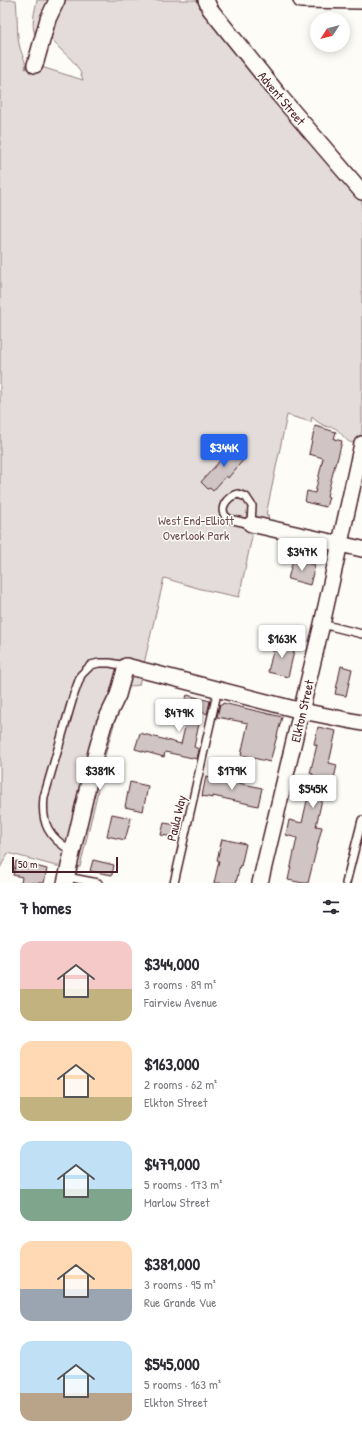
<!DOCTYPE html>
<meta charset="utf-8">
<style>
body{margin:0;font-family:"Patrick Hand",sans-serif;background:#f2f2f3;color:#2b2b33;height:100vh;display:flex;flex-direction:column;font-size:15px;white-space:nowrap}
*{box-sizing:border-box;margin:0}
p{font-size:13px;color:#7c7c81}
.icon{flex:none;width:22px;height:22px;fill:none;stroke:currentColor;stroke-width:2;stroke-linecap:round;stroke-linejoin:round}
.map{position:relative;height:883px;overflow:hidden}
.drawer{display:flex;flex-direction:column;background:#fff;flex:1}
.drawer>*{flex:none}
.needle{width:26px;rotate:234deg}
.tools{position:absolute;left:310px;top:12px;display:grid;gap:8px}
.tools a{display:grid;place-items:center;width:40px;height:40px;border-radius:50%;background:#fff;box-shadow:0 2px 10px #0003;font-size:20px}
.scale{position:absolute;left:12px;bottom:10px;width:106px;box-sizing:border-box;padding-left:4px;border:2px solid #4a1f2b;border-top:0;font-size:11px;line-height:14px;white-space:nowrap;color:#4a1f2b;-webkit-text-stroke:3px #fdfcf7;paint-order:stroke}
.price{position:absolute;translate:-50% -34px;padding:0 9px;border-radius:4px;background:#fff;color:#222;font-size:13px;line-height:26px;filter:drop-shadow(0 1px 2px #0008)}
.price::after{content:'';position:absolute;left:50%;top:24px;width:12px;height:9px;margin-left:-6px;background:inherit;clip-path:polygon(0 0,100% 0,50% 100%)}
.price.on{background:#2563eb;color:#fff}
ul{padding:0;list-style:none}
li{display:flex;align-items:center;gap:12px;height:100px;padding:0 20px}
li span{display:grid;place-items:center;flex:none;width:112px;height:80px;border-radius:12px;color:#555}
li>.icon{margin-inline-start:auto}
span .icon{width:48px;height:48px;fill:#fffc;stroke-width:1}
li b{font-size:17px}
h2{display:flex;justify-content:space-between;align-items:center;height:48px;padding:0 20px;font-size:17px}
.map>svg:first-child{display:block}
.green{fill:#e3dcda;stroke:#967e82}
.building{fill:#d0c5c4;stroke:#4a1f2b}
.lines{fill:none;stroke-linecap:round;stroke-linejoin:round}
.service-casing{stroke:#4a1f2b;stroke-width:10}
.minor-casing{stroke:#4a1f2b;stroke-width:18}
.service{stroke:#fdfcf7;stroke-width:7}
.minor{stroke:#fdfcf7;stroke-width:15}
.labels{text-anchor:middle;stroke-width:3;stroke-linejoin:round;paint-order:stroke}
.street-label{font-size:13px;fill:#4a1f2b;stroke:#fdfcf7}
.park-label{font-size:13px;fill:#704e57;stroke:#fdfcf7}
</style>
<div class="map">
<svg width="362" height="883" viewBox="0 0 362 883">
<rect width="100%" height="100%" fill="#fdfcf7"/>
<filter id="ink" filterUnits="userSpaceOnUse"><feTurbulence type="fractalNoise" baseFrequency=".025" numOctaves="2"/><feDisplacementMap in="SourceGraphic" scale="8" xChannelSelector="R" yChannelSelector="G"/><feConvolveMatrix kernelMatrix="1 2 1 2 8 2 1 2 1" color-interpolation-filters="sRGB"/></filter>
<g filter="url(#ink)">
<path class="green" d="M0 0H16C18 16 16 33 20 48 22 56 27 61 25 69L35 65 83 80C78 59 61 54 50 37L60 0H196L303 133 362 200V432C350 455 345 434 335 428 333 427 330 427 328 427 322 425 317 422 312 417L311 422 287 415 266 515 269 516 268 520 253 532 239 597 201 589 164 578 139 685 131 686 129 688 121 700 103 763 97 795 80 867 56 866 8 853 0 868Z
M37 0H52L36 36C30 26 35 11 37 0Z"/>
<path class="building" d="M315 426 336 432 334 439 342 441 337 461H336L327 496 329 497 326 507 305 502 307 491 315 493 323 458 309 454Z
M235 444 245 455 243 458 244 459 228 478 226 476 213 491 210 488 208 489 201 482Z
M293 560 315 565 310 585 288 579Z
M285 640 296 643 288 677 268 672 274 647 283 649Z
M341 666 352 669 346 696 335 694Z
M187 695 210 701 207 714 203 712 200 719 194 747 199 749 197 759 165 752 164 757 135 749 140 733 181 744 188 715 181 713Z
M223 703 282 717 270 762 241 755 248 723 217 717 220 704 222 705Z
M318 727 336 731 329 763 337 765 331 792 324 791 316 826 322 827 308 883H303L288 880 297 838 286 835 289 820 302 823 313 774 310 773 317 745 314 744Z
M206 776 262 788 258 806 213 796V798L202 796Z
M130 782 148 786 143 811 125 807Z
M112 814 131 818 125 840 107 836Z
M164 823 177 825 174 837 161 835Z
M222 839 246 844 241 866 240 865 236 883H214L219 861 217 860Z
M93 860 114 865 112 875 90 871Z
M16 861 47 869 44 883H21L22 877 13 875Z"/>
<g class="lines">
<defs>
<path id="service" d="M238 494 246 497 252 506 251 524 229 519C216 511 227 496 238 494Z
M322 624 362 634
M72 851C49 838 41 824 44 797L74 694 81 675 91 665 99 663H110L126 666
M67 877 98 883
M174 883 218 689
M346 883 362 820"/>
<path id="minor" d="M206 0 210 9 279 95 362 192
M301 0 362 1
M35 65 48 19 57 0
M251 524 362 549
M65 883 96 752 104 724 118 695 126 666 302 711 362 723
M260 883 322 624 362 444"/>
</defs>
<use href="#service" class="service-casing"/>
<use href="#minor" class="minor-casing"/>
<use href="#service" class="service"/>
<use href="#minor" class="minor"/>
</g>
</g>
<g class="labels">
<g class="street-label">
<text transform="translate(282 98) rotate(50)" y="5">Advent Street</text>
<text transform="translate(302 711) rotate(-77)" y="5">Elkton Street</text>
<text transform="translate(176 818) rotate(-77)" y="5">Paula Way</text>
</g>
<g class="park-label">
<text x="196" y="525">West End-Elliott<tspan x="196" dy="15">Overlook Park</tspan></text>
</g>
</g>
</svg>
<div class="tools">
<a><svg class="needle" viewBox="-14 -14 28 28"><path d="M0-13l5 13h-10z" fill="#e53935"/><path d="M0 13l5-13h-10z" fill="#7c7c81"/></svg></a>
</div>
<div class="scale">50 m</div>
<b class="price on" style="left:224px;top:468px">$344K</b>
<b class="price" style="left:302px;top:572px">$347K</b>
<b class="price" style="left:282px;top:659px">$163K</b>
<b class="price" style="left:179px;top:733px">$479K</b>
<b class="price" style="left:100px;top:791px">$381K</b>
<b class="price" style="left:232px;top:791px">$179K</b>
<b class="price" style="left:313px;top:809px">$545K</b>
</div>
<section class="drawer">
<h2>7 homes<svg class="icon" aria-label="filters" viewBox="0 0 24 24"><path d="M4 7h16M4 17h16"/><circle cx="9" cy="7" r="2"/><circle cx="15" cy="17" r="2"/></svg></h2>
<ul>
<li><span style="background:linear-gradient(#f6c9c9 60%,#c2b280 0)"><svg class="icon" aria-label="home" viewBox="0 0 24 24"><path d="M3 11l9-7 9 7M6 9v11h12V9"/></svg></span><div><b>$344,000</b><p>3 rooms · 89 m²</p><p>Fairview Avenue</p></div></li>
<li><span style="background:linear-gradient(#ffd9b3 70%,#c2b280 0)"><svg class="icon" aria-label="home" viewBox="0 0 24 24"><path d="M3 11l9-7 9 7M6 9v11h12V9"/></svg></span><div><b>$163,000</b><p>2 rooms · 62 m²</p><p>Elkton Street</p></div></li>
<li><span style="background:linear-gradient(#bfe0f5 60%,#7fa58c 0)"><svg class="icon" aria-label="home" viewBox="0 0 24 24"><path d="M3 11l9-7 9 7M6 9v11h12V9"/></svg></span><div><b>$479,000</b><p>5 rooms · 173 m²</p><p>Marlow Street</p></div></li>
<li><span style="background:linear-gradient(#ffd9b3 60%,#9aa5b1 0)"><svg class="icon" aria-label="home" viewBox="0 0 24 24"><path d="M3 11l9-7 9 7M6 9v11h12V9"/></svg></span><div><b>$381,000</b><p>3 rooms · 95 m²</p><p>Rue Grande Vue</p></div></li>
<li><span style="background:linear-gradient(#bfe0f5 65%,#b9a48a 0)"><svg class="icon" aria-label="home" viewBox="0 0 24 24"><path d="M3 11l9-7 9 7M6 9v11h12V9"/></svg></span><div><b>$545,000</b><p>5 rooms · 163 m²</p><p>Elkton Street</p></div></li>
</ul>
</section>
